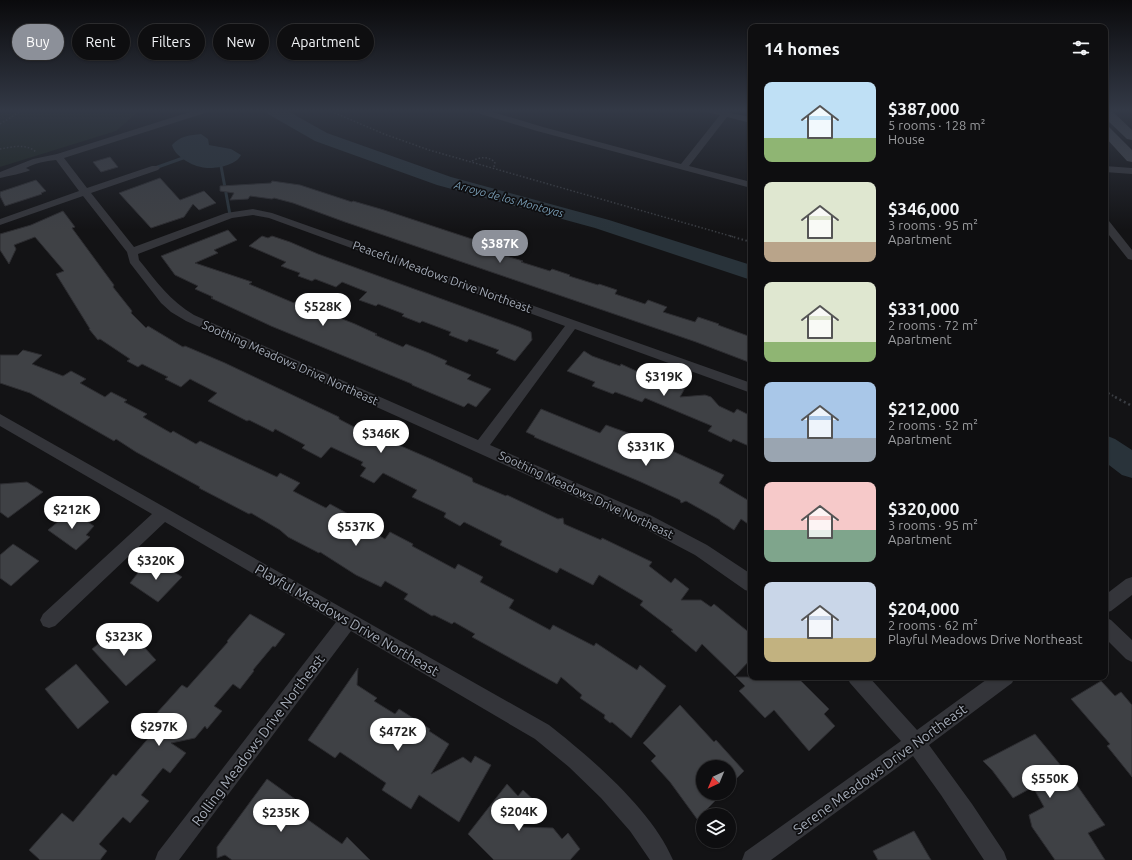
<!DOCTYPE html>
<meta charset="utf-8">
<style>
body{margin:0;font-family:Ubuntu,sans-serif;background:#171719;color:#f1f3f6;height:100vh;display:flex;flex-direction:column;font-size:15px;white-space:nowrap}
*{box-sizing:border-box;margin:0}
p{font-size:13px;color:#9b9c9f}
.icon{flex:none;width:22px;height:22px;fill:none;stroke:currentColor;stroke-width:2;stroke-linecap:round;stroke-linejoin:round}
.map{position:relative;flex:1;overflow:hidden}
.drawer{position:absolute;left:748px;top:24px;width:360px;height:656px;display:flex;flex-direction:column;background:#0e0e10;border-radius:8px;box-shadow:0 1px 3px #0004,0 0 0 1px #2e2e30}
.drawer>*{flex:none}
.guide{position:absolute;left:12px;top:24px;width:380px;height:36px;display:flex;gap:8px}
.needle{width:26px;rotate:224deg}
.tools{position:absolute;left:696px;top:760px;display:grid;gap:8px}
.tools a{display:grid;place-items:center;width:40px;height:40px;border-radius:50%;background:#0e0e10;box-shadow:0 1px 3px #0004,0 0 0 1px #2e2e30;font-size:20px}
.price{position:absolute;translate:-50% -34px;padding:0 9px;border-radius:14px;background:#fff;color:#222;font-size:13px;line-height:26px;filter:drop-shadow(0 1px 2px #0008)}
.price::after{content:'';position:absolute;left:50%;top:24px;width:12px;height:9px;margin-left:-6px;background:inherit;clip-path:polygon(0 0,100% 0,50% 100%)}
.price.active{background:#8c9099;color:#fff}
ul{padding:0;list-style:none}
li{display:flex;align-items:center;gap:12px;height:100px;padding:0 16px}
li span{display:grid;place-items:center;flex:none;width:112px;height:80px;border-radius:8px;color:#555}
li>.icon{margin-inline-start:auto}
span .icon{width:48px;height:48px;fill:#fffc;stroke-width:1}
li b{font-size:17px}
h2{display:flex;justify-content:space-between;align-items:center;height:48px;padding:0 16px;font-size:17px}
.chip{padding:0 14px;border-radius:18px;background:#0e0e10;box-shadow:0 1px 3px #0004,0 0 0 1px #2e2e30;font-size:14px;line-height:36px}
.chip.active{background:#8c9099;color:#fff}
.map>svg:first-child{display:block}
.green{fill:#1b231c}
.water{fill:#29333a}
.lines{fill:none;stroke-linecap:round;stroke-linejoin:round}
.stream{stroke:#29333a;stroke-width:3}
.river{fill:#29333a;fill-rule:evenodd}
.building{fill:#3f4145;stroke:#2d2d31}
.path-far2{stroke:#3a3d42;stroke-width:1.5;stroke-dasharray:1.5 2;stroke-linecap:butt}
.path-far1{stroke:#3a3d42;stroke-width:2;stroke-dasharray:1.5 2.5;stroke-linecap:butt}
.path{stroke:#3a3d42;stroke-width:2.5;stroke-dasharray:2 3;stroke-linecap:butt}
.street{fill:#34353a;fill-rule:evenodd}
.secondary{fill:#42454b;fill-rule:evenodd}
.labels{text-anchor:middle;stroke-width:3.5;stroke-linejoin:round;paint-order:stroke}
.far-water-label{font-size:11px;font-style:italic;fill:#789cb4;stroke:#0e0e10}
.street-label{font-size:12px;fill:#a4abb7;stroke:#0e0e10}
.near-street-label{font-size:14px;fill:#a4abb7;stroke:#0e0e10}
</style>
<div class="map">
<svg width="1132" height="860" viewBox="0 0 1132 860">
<rect width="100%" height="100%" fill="#131315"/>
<path class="green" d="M0 110H140L116 131 0 167Z"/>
<path class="water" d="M201 134 208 139 209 145 231 149 241 155C236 166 212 170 201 167 190 165 174 155 172 145 180 136 190 135 201 134Z"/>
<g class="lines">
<path class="stream" d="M221 166 230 215
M155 168 183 158"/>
<path class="river" d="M266 110H286L327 133 451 177 609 220 751 265V280L595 228 437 185 315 141 268 114Z
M1105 435 1115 439 1132 450V478L1122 475 1105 462Z"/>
</g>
<path class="building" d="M110 157 118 167 101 172 93 162Z
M160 178 180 200 204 191 216 203 199 210 193 204 184 217 151 228 119 193Z
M36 180 46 191 41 193 42 194 5 206 0 196V192Z
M272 181 300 185 352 202 353 201 384 210 484 243 479 248 523 261 521 262 550 271 552 269 570 275 569 276 598 285 599 284 617 290 615 294 645 304 648 300 667 307 663 312 695 322 698 317 719 324 718 325 751 337V363L696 342 345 222 293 203 274 198 272 199 250 196 248 199 230 200 234 193 220 191V186L271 183Z
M63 211 75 227 72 228 111 281 114 285 113 287 132 311 131 313 146 328 148 326 183 347 185 346 225 363 339 417V419L356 428 378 435 373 440 394 443 431 459 472 478 473 482 506 496 507 495 558 519 563 518 564 524 601 540 602 538 652 562 649 566 671 583 675 578 689 589 681 600H701L711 607 714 604 751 634V659L735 676 702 644 696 652 671 631 673 630 640 605 643 601 599 575 593 585 560 568 557 573 500 545 502 541 464 522 460 526 444 517 446 513 412 497 417 490 383 473 374 483 360 476 366 468 361 465 363 462 331 447 321 458 302 448 305 445 275 429 273 432 249 420 247 421 208 401 217 393 190 379 181 387 165 379 168 377 142 364 138 367 127 361 130 359 100 339 98 340 89 329H90L56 274 64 271 35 237 14 245 16 249 9 264 0 250V234L31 225Z
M228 230 237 240 214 250 218 253 195 263 252 282 249 284 294 303 297 301 355 324 377 334 375 335 403 347 406 344 429 353 447 361 445 364 471 375 467 379 491 389 476 407 468 403 464 407 412 385V384L271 326 215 300 211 298 213 297 195 289 198 286 175 275 161 256Z
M262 236 268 238 272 236 290 242 318 254 519 327 531 332 532 340 515 361 496 353 499 350 469 339 467 342 449 335 451 332 422 321 420 323 402 316 404 314 378 304 376 306 359 300 367 292 342 282 336 287 315 279 312 281 298 276 300 273 281 266 286 262 249 246Z
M23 350 42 355 32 364 63 376 71 371 86 379 80 383 105 397 111 392 127 400 124 402 147 414 143 417 171 433 173 431 196 444 200 441 277 477 280 473 300 483 293 491 326 508 330 504 352 516 349 519 385 539 390 532 413 544 412 546 455 569 458 564 483 577 480 582 514 600 509 608 550 630 553 625 594 646 596 643 637 670 640 665 666 686 631 738 612 722 610 723 604 718 605 715 580 698 582 695 561 677 557 684 472 637 475 634 454 622 452 624 434 615 432 616 404 599 408 594 385 581 381 587 356 575 320 552 319 553 288 537 280 530 251 513 249 514 199 488 200 487 136 452 116 439 114 441 30 393 0 383V355H18Z
M584 351 592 356 620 366 621 364 645 375 646 374 685 388 680 397 705 395 711 397 719 406 734 413 737 409 751 416V447L733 439 731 442 708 431 712 426 645 398 642 402 615 392 613 394 592 386 595 382 567 371Z
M541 409 600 433 606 425 628 433 623 443 662 459 668 449 724 475 719 483 751 502V526L741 519 734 530 720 521V520L686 501 681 503 680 500 641 482 534 437 535 436 526 432Z
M27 482 43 492 8 518 0 512V484Z
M71 511 94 526 86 535 90 537 76 550 48 530Z
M13 544 39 561 11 586 0 578V555Z
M157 561 182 577 158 602 130 583 141 569 145 573Z
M250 614 285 634 275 647 273 646 253 670 254 671 240 689 233 684 214 706 222 711 207 729 205 726 195 738 171 743 186 753 170 773 163 768 141 795 149 801 130 823 123 817 99 844 107 851 100 860H40L29 850 62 813 73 822 113 774 116 776 163 721 155 715 182 685 187 688 228 642 227 641Z
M118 630 127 640 133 635 156 660 126 686 92 649 108 636 109 638Z
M76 664 109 702 78 729 45 689Z
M358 668 357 685 377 698 374 701 395 714 399 709 430 729 429 731 449 744 431 774 463 757 471 763 475 756 491 765 459 822 419 795 411 809 382 790 386 783 340 752 335 758 308 740Z
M736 677H797L829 709 824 714 835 726 809 751 774 710 765 718 739 691 745 686Z
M1101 681 1115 696 1121 692 1132 705V777L1107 746 1110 744 1071 699Z
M680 705 714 742 716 740 744 771 729 786V767H703V793H723L697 819 670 782 651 761 656 756 643 743Z
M1035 734 1076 784 1105 825 1088 833 1105 860H1055L1032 827 1029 815 1044 807 1033 787 1013 798 992 770 983 761Z
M267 779 295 799 290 807 342 844 347 837 370 860H232L225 855 217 858V847Z
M507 784 518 796 523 790 538 804 522 827 553 828 562 839 568 833 580 849 570 860H494L468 834Z
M914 831 931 860H878L873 851Z"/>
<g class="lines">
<path class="path-far2" d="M328 110 384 134 429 150 734 237
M0 124 23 110
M0 149C12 147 26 143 36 152
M472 161C480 157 487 156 495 162L494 167"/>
<path class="path-far1" d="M730 236 751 242
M1105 391 1117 398"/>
<path class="path" d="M1115 397 1132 406"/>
<path class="street" d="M196 110H209L208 112 64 158 87 188 152 166H158L160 168 158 170 91 193 134 247 226 213 253 209 272 213 751 383V393L575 329 490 445 650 515 707 545 751 574V592L745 590 695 555 638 525 186 321 171 312 161 303 130 263 127 252 83 196 0 225V219L79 191 56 160C45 161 36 163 26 168L30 170C28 172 5 177 0 178V172L33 159 57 154ZM253 215 269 218 565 326 478 440 194 315C170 301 157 282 139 260L138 254 232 218Z
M473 110H486L543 127 681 164 720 115 705 112 704 110H732L730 113 751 117V123L727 117 689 166 751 182V188L537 131 474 112Z
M1105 166 1132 168V174L1105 172Z
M1105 220 1109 221 1132 250V260L1128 259 1105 230Z
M0 414 549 725C591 758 652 810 673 860H650L630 831 601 798 569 767 535 739 351 631 179 860H155L158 852 336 622 165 522 55 626 49 628 43 626 40 620 43 614 152 514 0 426Z
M1132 577V595L1111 611 1105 613V595L1126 579Z
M1105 617 1111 620 1132 640V662L1126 659 1105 638Z
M847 677H869L917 730 990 677H1015L1012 683 929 745 972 804 1004 852 1007 860H984L941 795 913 756 771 860H742L745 852 901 741 850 683Z"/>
<path class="secondary" d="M1105 110H1111L1132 130V140L1127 139 1105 118Z
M1105 126 1109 127 1132 150V162L1127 161 1105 137Z"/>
</g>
<linearGradient id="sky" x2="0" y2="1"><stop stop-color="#0a0a0c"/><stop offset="0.48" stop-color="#333946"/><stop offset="1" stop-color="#333946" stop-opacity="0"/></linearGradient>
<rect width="1132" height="230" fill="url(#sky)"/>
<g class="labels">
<g class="far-water-label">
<text transform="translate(509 199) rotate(15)" y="4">Arroyo de los Montoyas</text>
</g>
<g class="street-label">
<text transform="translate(442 277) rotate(20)" y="4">Peaceful Meadows Drive Northeast</text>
<text transform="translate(290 363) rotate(24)" y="4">Soothing Meadows Drive Northeast</text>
<text transform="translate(586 495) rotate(25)" y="4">Soothing Meadows Drive Northeast</text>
</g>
<g class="near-street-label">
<text transform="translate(347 620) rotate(30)" y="5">Playful Meadows Drive Northeast</text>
<text transform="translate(258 740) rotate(-53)" y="5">Rolling Meadows Drive Northeast</text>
<text transform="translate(880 769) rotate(-36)" y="5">Serene Meadows Drive Northeast</text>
</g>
</g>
</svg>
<div class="tools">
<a><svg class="needle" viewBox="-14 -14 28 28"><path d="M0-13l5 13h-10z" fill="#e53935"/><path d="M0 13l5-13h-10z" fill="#9b9c9f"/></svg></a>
<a><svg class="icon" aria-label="layers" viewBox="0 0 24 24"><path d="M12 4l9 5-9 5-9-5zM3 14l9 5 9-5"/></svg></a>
</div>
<b class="price active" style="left:500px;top:264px">$387K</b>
<b class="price" style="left:323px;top:327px">$528K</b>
<b class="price" style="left:664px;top:397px">$319K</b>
<b class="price" style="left:381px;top:454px">$346K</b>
<b class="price" style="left:646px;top:467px">$331K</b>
<b class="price" style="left:72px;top:530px">$212K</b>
<b class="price" style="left:356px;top:547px">$537K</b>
<b class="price" style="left:156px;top:581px">$320K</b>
<b class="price" style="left:124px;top:657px">$323K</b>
<b class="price" style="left:159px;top:747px">$297K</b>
<b class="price" style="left:398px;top:752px">$472K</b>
<b class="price" style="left:1050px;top:799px">$550K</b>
<b class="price" style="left:519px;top:832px">$204K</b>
<b class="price" style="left:281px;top:833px">$235K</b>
<div class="guide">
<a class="chip active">Buy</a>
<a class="chip">Rent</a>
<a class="chip">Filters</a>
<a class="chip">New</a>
<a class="chip">Apartment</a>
</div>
<section class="drawer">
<h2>14 homes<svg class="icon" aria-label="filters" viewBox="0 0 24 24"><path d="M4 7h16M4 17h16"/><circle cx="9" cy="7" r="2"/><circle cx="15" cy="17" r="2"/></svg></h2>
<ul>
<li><span style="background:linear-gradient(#bfe0f5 70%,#8fb573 0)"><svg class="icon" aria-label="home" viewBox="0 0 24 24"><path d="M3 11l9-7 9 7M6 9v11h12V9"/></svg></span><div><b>$387,000</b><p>5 rooms · 128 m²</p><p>House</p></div></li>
<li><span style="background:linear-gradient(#dfe7d0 75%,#b9a48a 0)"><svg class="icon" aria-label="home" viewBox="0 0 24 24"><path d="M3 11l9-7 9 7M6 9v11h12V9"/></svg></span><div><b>$346,000</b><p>3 rooms · 95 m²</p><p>Apartment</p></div></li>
<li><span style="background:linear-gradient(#dfe7d0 75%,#8fb573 0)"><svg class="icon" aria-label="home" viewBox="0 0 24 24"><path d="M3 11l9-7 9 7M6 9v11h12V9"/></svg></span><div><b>$331,000</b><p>2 rooms · 72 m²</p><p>Apartment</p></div></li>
<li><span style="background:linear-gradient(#a9c7e8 70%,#9aa5b1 0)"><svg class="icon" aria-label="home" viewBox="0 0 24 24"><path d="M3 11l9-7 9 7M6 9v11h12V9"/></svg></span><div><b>$212,000</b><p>2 rooms · 52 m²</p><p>Apartment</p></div></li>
<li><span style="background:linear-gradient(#f6c9c9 60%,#7fa58c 0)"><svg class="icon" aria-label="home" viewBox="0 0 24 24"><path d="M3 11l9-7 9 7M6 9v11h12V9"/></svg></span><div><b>$320,000</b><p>3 rooms · 95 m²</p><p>Apartment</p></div></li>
<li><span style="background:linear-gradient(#c9d6e8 70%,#c2b280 0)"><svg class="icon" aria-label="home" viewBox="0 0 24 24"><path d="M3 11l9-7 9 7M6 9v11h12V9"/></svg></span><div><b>$204,000</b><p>2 rooms · 62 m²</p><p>Playful Meadows Drive Northeast</p></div></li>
</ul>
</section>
</div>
